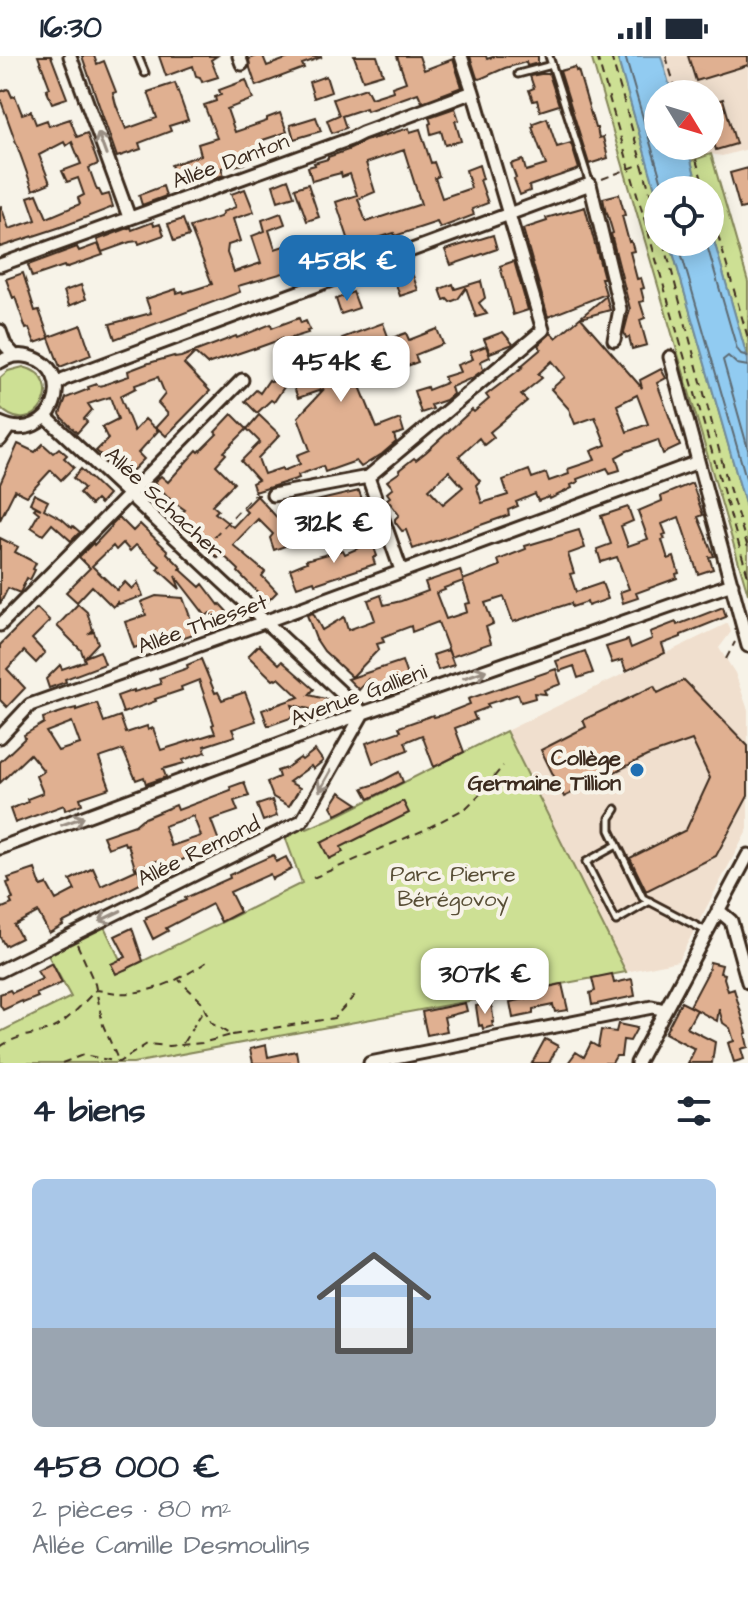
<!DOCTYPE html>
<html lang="fr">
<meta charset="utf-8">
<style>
body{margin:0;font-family:"Architects Daughter",sans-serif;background:#f2f2f3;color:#1f2937;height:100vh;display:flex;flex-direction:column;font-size:30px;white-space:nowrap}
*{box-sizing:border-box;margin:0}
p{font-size:26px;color:#747a83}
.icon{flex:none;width:44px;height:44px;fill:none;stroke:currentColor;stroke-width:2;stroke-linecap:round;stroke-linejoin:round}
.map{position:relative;height:1007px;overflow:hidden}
.drawer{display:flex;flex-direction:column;background:#fff;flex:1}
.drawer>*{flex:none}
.needle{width:52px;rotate:128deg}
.buttons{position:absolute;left:644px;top:24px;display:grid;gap:16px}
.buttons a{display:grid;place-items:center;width:80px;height:80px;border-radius:50%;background:#fff;box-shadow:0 4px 20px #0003;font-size:40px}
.price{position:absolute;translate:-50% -68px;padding:0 18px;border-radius:16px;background:#fff;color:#222;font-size:26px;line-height:52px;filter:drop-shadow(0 2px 4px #0008)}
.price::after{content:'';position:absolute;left:50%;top:48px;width:24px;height:18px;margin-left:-12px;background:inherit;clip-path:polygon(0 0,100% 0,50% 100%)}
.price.selected{background:#1f6fb2;color:#fff}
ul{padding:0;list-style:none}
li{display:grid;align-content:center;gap:16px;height:424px;padding:0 32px}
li+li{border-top:2px solid #e0e1e3}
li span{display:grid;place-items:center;height:248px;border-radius:12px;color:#555}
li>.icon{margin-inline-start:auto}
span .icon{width:144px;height:144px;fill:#fffc;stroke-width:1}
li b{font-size:34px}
h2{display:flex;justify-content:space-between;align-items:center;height:96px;padding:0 32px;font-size:34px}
.status{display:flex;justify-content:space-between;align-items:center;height:56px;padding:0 40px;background:#fff;direction:ltr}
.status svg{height:22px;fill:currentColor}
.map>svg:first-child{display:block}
.built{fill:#f0dfce}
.green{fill:#cde094;stroke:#848559;stroke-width:2}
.water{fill:#91cbf1;stroke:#6f8b9d;stroke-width:2}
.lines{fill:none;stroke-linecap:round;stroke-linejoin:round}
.shore{stroke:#5d6a72;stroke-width:2}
.building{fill:#e0b091;stroke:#3b2a1e;stroke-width:2;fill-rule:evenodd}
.lane-casing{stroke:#3b2a1e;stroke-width:11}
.street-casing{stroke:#3b2a1e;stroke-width:17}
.path{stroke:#3b2a1e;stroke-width:2;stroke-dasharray:8 6;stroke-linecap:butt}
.lane{stroke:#f7f3e8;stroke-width:5}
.street{stroke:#f7f3e8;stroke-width:11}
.oneway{stroke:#998e83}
.poi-dot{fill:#1f6fb2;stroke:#f7f3e8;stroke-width:3}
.labels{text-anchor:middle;stroke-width:8;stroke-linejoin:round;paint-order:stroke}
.street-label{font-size:22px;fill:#3b2a1e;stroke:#f7f3e8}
.poi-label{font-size:22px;font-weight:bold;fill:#3b2a1e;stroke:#f7f3e8;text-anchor:end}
.park-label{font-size:22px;fill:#584e36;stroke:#f7f3e8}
</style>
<div class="status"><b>16:30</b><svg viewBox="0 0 49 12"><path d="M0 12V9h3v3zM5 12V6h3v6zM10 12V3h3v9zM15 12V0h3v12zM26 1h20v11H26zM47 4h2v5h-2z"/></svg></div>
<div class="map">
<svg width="748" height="1007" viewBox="0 0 748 1007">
<rect width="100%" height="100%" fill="#f7f3e8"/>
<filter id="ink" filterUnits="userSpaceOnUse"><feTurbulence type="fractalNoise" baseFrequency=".0125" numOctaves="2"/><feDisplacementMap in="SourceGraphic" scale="16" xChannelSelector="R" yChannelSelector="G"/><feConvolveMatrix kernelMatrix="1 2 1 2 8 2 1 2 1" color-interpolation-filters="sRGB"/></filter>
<g filter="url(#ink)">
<path class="built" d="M661 0H748V93L722 100 711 98 691 105 687 90H710V38H672Z
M728 567 731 576 719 592 735 617 748 654V773L678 905 626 916 506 675Z"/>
<path class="green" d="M591 0H617L658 143V186H670L748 458V538Z
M711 98 748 226V304L710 171V134H699L691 105Z
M23 311C71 322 34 388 0 351V322L8 315Z
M506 675 626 916 133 1007H0V976L71 941 44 892 101 864 125 914 302 827 283 775 302 765 307 773 341 758Z"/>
<path class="water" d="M617 0H661L672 38H658V90H687L699 134H658V143Z
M710 171 748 304V458L670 186H710Z"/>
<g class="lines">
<path class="shore" d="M625 0 664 134
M678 186 748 429
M706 186 737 293 741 298 748 300
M748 310 737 308 728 300 723 304 748 393"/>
</g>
<path class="building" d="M38 0H51L67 42 52 47 46 33 50 32Z
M82 0H94L97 8 104 5 116 36 113 37 116 49 126 73 157 62 148 36 175 27 188 64 169 70 171 75 139 87 141 93 117 101Z
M159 0H217L211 4 218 21 202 26 200 21 196 20 193 10 166 20Z
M257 0H263L267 10 294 0 322 1 302 8 304 12 256 30 250 12 249 3Z
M354 0H377L383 18 363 24Z
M397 0H419L424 14 453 3 462 31 422 46 418 37 367 55 366 52 342 60 346 72 332 77 327 64 339 59 333 43 366 32 371 42 393 35 392 31 406 26Z
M470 0H486L487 3 495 0H538V7L527 10 526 6 505 12 480 23 477 22Z
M688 0H748V9L696 25Z
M575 11 576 15 578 14 595 72H597L599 82 603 81 608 102 589 108 560 15Z
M541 18H549L559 49 540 55 537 44 533 45 529 34 534 32 530 20Z
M326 20 331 36 314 42 309 26Z
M246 24 253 43 227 53 235 76 267 65V62L280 57 287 76 260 85 264 97 244 104 245 108 221 112 224 119 214 122 211 116 178 128 171 109 201 99 198 88 217 82 204 49 216 45 215 41 221 39 219 34Z
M7 33 9 34 12 41 15 40 22 58 31 55 36 68 47 64 49 70 70 63 77 81 87 77 98 108 89 112 97 134H99L102 140 109 138 113 151 64 170 0 191V151L1 150 9 173 36 164 28 141 37 138 47 162 80 148 78 142 84 139 78 122 67 126 62 115 81 108 72 86 66 90 64 86 39 99 50 127 33 134 0 42V36Z
M723 43 736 88 716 94 710 72V47Z
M455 52 459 64 455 65 461 85 445 89 441 75 431 78 429 68 431 67 429 61Z
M316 61 321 75 294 83 290 69Z
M547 62 557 91 571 87 579 113 529 130 530 135 520 139 514 123 516 122 511 108 523 104 526 115 546 109 532 71 534 70 533 67Z
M409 72 410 76 420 73 431 107 434 106 439 120 435 122 442 142 471 132 466 114 479 109 483 123 480 124 488 147 472 153 474 159 440 172 437 166 395 180 394 177 368 185H366L351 190 353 197 238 230 240 236 115 283 110 268 151 257 146 243 176 233 177 237 183 235 184 237 212 228 190 171 220 161 223 158 222 156 236 151 231 138 245 133 254 156 233 163 240 185 228 189 227 197 234 216 261 207 252 180 265 175 262 164 281 157 285 168 269 174 275 193 299 185 300 189 310 186 311 189 326 184 329 192 349 185 336 146 357 139 350 118 342 121 341 117 333 119 312 125 308 111 315 109 314 107 328 103V101L348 94V93L365 85ZM404 94 421 148 366 166 358 143 375 136 366 107Z
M748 112V151L740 153 730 117Z
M288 123 294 140 278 145 273 129Z
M308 128 319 161 307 165 295 132Z
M163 130 166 140 142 149 139 139Z
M619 138 625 159 622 160 629 186 631 185 634 195 630 196 637 223 641 222 644 232 641 233 644 245 640 246 645 262 640 264 647 289 632 293 629 281 626 282 624 276 630 253 611 178 613 177 607 157 606 158 603 142Z
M585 151 604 222H601L606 238 548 261 523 173 547 165 546 162Z
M183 163 189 180 174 185 168 168Z
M153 166 154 170 160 168 164 179 139 188 138 185 130 186 102 196 97 184 131 171 132 174Z
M493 179 497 193 451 209 445 194Z
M98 188 103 199 65 212 64 210 32 221 28 209 77 191 79 195Z
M514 205 528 254 513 259 500 210Z
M23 217 35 255 39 254 49 281 81 269 91 299 60 311 49 282 35 287 29 272 26 273 15 241 13 242 6 223Z
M412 217 418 234 400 240 394 223Z
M481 225 485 242 479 247 487 258 476 261 466 232 458 243 450 246 447 243 444 244 440 233 453 228 455 233Z
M81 229 86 243 69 250 64 235Z
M353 236 359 252 341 258 336 243Z
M606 240 610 254 581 262 642 332 640 324 661 313 666 322 657 327 680 390 663 398 658 384 627 395 616 401 620 414 610 417 607 412 577 423 578 426 571 429 572 432 550 443 549 441 538 445 535 438 516 446 518 450 508 454 509 459 413 493 406 474 402 475 395 466V463L399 459 387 443 390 441 387 437 393 432 387 425 400 416 399 414 414 402 416 404 426 396 472 354 474 356 489 343 486 339 523 311 521 310 541 293 538 289 550 278 551 277 556 282ZM552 305 565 321 551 333 569 353 575 368 595 361 606 389 591 395 595 404 568 413 569 418 549 425 546 417 532 422 529 414 503 424 508 439 482 447 476 429 480 425 459 400 479 382 484 389 494 381 490 376 527 345 521 339 542 322 538 318ZM637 339 648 368 627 376 617 349ZM449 415 463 431 443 448 429 433Z
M299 262 301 267 306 265 310 274 307 275 308 277 282 285V283L254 293V292L207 308 195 297 184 308 210 335 166 380 156 371 168 358 158 347 165 338 158 321 135 329 136 332 120 340 134 375 145 363 158 375 138 397 144 403 133 414 114 397 107 404 96 395 108 383 102 371 118 363 110 341 88 348 92 354 84 363 87 366 77 377 62 362 60 358 66 342 89 333 88 331 97 328 98 330 103 329 129 320 128 315 149 307 174 300 175 302 181 301 236 280 237 282 271 268 272 272Z
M383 267 389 283 406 277 409 284 437 273 443 288 415 299 418 306 359 328 377 372 400 363 404 376 394 379 396 386 382 398 361 411 356 405 325 416 323 410 298 419 299 422 255 436 252 427 258 424 241 405 260 386 247 373 259 359 280 379 258 402 264 418 282 412 283 415 300 408 297 399 310 394 298 361 324 333 298 342 290 321 311 315 305 299 344 286 342 282Z
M503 276 513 288 490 297 484 283Z
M486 290 490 301 481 305 483 314 472 322 451 331 453 338 446 344 431 349 433 353 421 357 414 335 427 331 428 334 446 327 444 321 460 316 457 309 473 303 470 296Z
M276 321 286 328 274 346 271 344 257 357 245 345 256 334 260 337 269 324 272 326Z
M232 358 247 373 224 396 226 398 216 409 234 427 212 449 218 454 215 457 233 471 247 456 244 453 257 440 283 468 296 454 295 450 359 435 364 449 367 448 370 464 371 463 375 474 371 476 370 478 372 485 326 467 312 470 316 479 274 494 270 482 273 478 258 463 233 489 265 516 262 520 277 536 267 546 238 516 239 514 222 498 218 502 204 489 200 493 191 484 194 480 176 463 185 454 171 444 154 426 161 420 168 426 197 394 199 396 217 378 215 376Z
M18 388 35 396 43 388 53 397 59 392 67 399 64 402 74 411 61 424 51 414 27 440 15 434 0 464V428Z
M81 413 108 439 100 448 96 444 91 449 79 437 84 432 73 422Z
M692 427 703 459 698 461 714 500 709 501 713 513 698 518 679 461 662 468 666 478 663 479 665 483 662 484 668 503 674 501 679 517 676 518 677 522 636 537 638 542 623 547 620 536 629 533 617 501 601 506 597 493 611 488 601 460 628 451 633 465 621 470 628 490 648 483 638 455 662 445 661 440Z
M34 438 48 445 44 453 62 463 72 472 73 470 80 476 71 485 52 468 43 479 31 471 39 457 34 453 36 451 41 453 30 447Z
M119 461 133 475 140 468 168 495 167 497 182 512 180 513 200 531 203 528 219 549 220 548 231 560 220 569 210 557 206 560 175 520 180 533 158 513 160 510 136 489 130 495 123 487 116 494 113 490 92 510 117 534 125 526 132 533 138 527 143 540 116 549 118 545 113 551 92 530 77 546 66 536 90 512 79 501 93 487 94 489 112 470 111 469Z
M579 474 585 492 568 498 574 517 570 518 576 536 602 527 608 543 588 550 587 546 572 551 571 547 513 566 504 541 485 547 493 568 486 571 491 587 451 601 438 566 412 576 411 570 382 581 384 586 377 588 379 593 352 621 324 595 316 583 307 559 313 557 322 574 344 561 348 574 375 564 368 544 381 539 384 549 401 545 428 535 425 526 460 514 463 524 500 510 498 504 526 493 525 490ZM463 525 470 547 465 548 467 556 446 563 436 537 445 534 444 532Z
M0 482 18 491 15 496 36 507 33 513 35 514 30 524 27 522 20 537 8 532 0 548Z
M372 486 377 500 373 502 375 508 315 528 314 525 297 531 290 513 307 506 306 504 343 494 345 498Z
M156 540 183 542 196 577 179 583 177 578 134 592 125 566 146 559 141 546Z
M78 548 87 556 93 574 90 577 94 576 98 587 85 601 100 595 105 608 65 623 66 626 49 632 46 623 60 609 62 613 85 605 81 594 57 570Z
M723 551 726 561 681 579V581L662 588 665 597 626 615 622 604 612 607 606 591 628 584 631 592 652 583 650 576 676 566 677 569Z
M37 552 50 565 32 583 45 597 36 607 24 595 7 613 25 632 7 651 0 644V589Z
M259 589 279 608 282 605 314 633 309 639 330 644 327 657 292 649 296 660 268 670 262 654 299 641 279 622 276 624 275 623 273 624 248 600Z
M448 594 454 609 438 614 433 599Z
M585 595 593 617 578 622 574 610 560 615 556 605Z
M201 603 215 637 218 636 222 644 245 636 256 665 232 673 235 680 204 690 206 696 183 704 184 707 163 713 166 721 146 728 144 721 136 724 123 694 99 702 110 732 80 742 82 748 65 754 64 749 15 767 10 753 28 746 27 743 43 737 36 720 44 715 30 698 0 727V706L25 682 24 679 44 667 43 662 68 654 76 652V654L97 647 104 666 120 660 126 677 147 670 148 674 153 672 161 694 215 677 212 669 214 668 199 624 181 631 182 634 155 643 156 645 123 657 117 640 134 634V636L161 628 159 622 188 612 187 609ZM72 666 80 688 58 695 46 676Z
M402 605 407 620 389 627 392 635 374 641 368 623 359 634 348 623Z
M556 613 561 628 544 634 546 638 534 637 535 642 521 646 518 638 487 648 489 651 473 657 476 664 455 672 464 696 434 711 422 679 405 686 408 694 373 707 366 687 401 675 399 671 433 659 434 661 442 659 470 648 468 643Z
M684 624 748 690V740L716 800 646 835 630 802 686 774 710 722 692 684 647 700 564 741 541 694 586 671 583 664 654 630 658 637Z
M315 694 323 705 313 713 311 710 289 726 300 732 289 750 273 741 267 726 279 721 277 715 286 712 300 702 302 704Z
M399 716 403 726 369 743 363 732 376 728Z
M244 726 249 740 234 745 238 755 211 764 220 788 177 806 178 809 161 815 157 805 135 812 128 788 125 789 124 786 108 792 103 780 135 769 142 763 176 749 178 754 231 734 230 731ZM193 760 201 780 171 790 164 770Z
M340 736 358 748 336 759 331 750Z
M272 744 277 760 263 765 257 749Z
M403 745 409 757 341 791 343 796 329 803 321 787Z
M273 799 276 806 286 801 292 813 272 823 270 818 230 836 240 856 221 866 212 848 166 872 168 875 153 883 144 864 147 863 146 861 186 844 185 842 230 822 229 819Z
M93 812 101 830 138 813 142 827 62 867 63 869 49 877 38 856 14 869 21 882 5 890 0 881V853L12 848 10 844 13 843 7 827 10 826 8 822 35 813 41 830 47 828 56 844 75 834 70 824Z
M132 872 143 905 116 918 111 908 126 901 115 880Z
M710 906 722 909 720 917 725 918 724 922 728 935 734 933 747 977 745 978 748 991 741 993 744 1003 734 1006 728 987 734 985 730 972 723 967 719 953 717 965 690 950 708 916Z
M52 907 62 927 36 938 38 941 23 947 22 945 3 954 0 949V938L10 934 12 937 42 923 37 915Z
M612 918 614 927 632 923 635 940 592 949 590 937 595 935 592 922Z
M562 928 568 954 555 956 553 949 533 953V958L513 962 510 946 540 940 539 933Z
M681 946 697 954 687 972 715 986 712 1007H688L695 993 665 977Z
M465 947 467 955 444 961 447 975 427 979 422 956Z
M491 947 494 966H492L493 970 483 973 482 969 479 970 476 950Z
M618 968 637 972 630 985 623 984 621 1000H616L612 1007H568L576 996 584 1001 591 987 598 991 601 974 616 976Z
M545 983 558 990 549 1007H532Z
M266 989 268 1001 296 995 298 1007H253L250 993Z"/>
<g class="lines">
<defs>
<path id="lane" d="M138 0 145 17
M549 0 590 128
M518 18 552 9
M616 753 610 762V774L643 842 706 875
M617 789 586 806 616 865 650 845"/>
<path id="street" d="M70 0 129 161
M239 0 242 8
M0 209 350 83 362 77 473 36
M0 275 5 289 15 300
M670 301 748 590
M0 306C9 300 19 298 30 301 79 314 54 391 0 367
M56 329 64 323 590 128 620 253 614 284
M0 384 9 371
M273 439 368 421
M401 514 368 421 543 274 473 36 461 0
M0 569 242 324
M0 681 30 649 264 566 698 406
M0 792 363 657 732 528
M718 854 731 865 748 926
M0 915 302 765 363 657 46 361
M370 1007 652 951 665 954
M637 1007 748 799"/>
</defs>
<use href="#lane" class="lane-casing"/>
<use href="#street" class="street-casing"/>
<path class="path" d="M597 0 748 520
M611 0 658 164
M666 0 677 38
M692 90 705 134
M602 123 641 108
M710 152 748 282
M664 186 728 428 748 492
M204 491 254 439H260
M726 603 735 586
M313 822 422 775 466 752 479 739 503 710
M77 888 95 928 103 969 119 1006
M232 979 334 962 355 939
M183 987 203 955
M0 991C20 977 33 981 53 972 68 965 84 946 96 934 107 935 118 938 129 937 159 935 184 921 208 905
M62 1007 83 999 119 1006 147 988 168 990 202 987 231 979 211 967 201 945 179 924"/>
<use href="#lane" class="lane"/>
<use href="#street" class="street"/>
</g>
<defs><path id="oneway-shaft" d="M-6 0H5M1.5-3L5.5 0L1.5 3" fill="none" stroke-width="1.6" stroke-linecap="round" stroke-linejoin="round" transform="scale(2)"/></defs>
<g class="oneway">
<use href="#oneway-shaft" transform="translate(102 88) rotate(-110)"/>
<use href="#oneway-shaft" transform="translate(475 618) rotate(-19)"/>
<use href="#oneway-shaft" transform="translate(325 725) rotate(119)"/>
<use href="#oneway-shaft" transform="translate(73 765) rotate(-20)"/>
<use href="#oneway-shaft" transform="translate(110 860) rotate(154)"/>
</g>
</g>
<circle class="poi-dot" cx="637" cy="714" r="8"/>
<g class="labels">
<g class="street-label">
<text transform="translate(230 104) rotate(-20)" y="8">Allée Danton</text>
<text transform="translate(165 446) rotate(43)" y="8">Allée Schacher</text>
<text transform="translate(202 567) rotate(-20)" y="8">Allée Thiesset</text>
<text transform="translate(358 638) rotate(-20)" y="8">Avenue Gallieni</text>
<text transform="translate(198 794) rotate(-26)" y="8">Allée Remond</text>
</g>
<g class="poi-label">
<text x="621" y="709">Collège<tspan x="621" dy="25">Germaine Tillion</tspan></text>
</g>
<g class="park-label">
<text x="453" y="825">Parc Pierre<tspan x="453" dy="25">Bérégovoy</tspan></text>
</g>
</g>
</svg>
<div class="buttons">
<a><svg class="needle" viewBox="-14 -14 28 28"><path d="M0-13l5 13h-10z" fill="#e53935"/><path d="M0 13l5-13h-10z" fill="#747a83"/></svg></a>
<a><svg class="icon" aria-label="locate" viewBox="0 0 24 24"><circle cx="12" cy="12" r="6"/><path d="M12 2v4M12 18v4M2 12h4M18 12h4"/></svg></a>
</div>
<b class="price selected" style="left:347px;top:247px">458K €</b>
<b class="price" style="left:341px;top:348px">454K €</b>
<b class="price" style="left:334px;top:509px">312K €</b>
<b class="price" style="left:485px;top:960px">307K €</b>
</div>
<section class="drawer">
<h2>4 biens<svg class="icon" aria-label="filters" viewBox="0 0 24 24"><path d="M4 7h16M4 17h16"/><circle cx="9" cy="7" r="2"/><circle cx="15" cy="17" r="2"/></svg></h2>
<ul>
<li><span style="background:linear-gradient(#a9c7e8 60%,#9aa5b1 0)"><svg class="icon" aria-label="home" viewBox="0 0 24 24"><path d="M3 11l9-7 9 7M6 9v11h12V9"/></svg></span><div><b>458 000 €</b><p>2 pièces · 80 m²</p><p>Allée Camille Desmoulins</p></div></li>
</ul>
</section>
